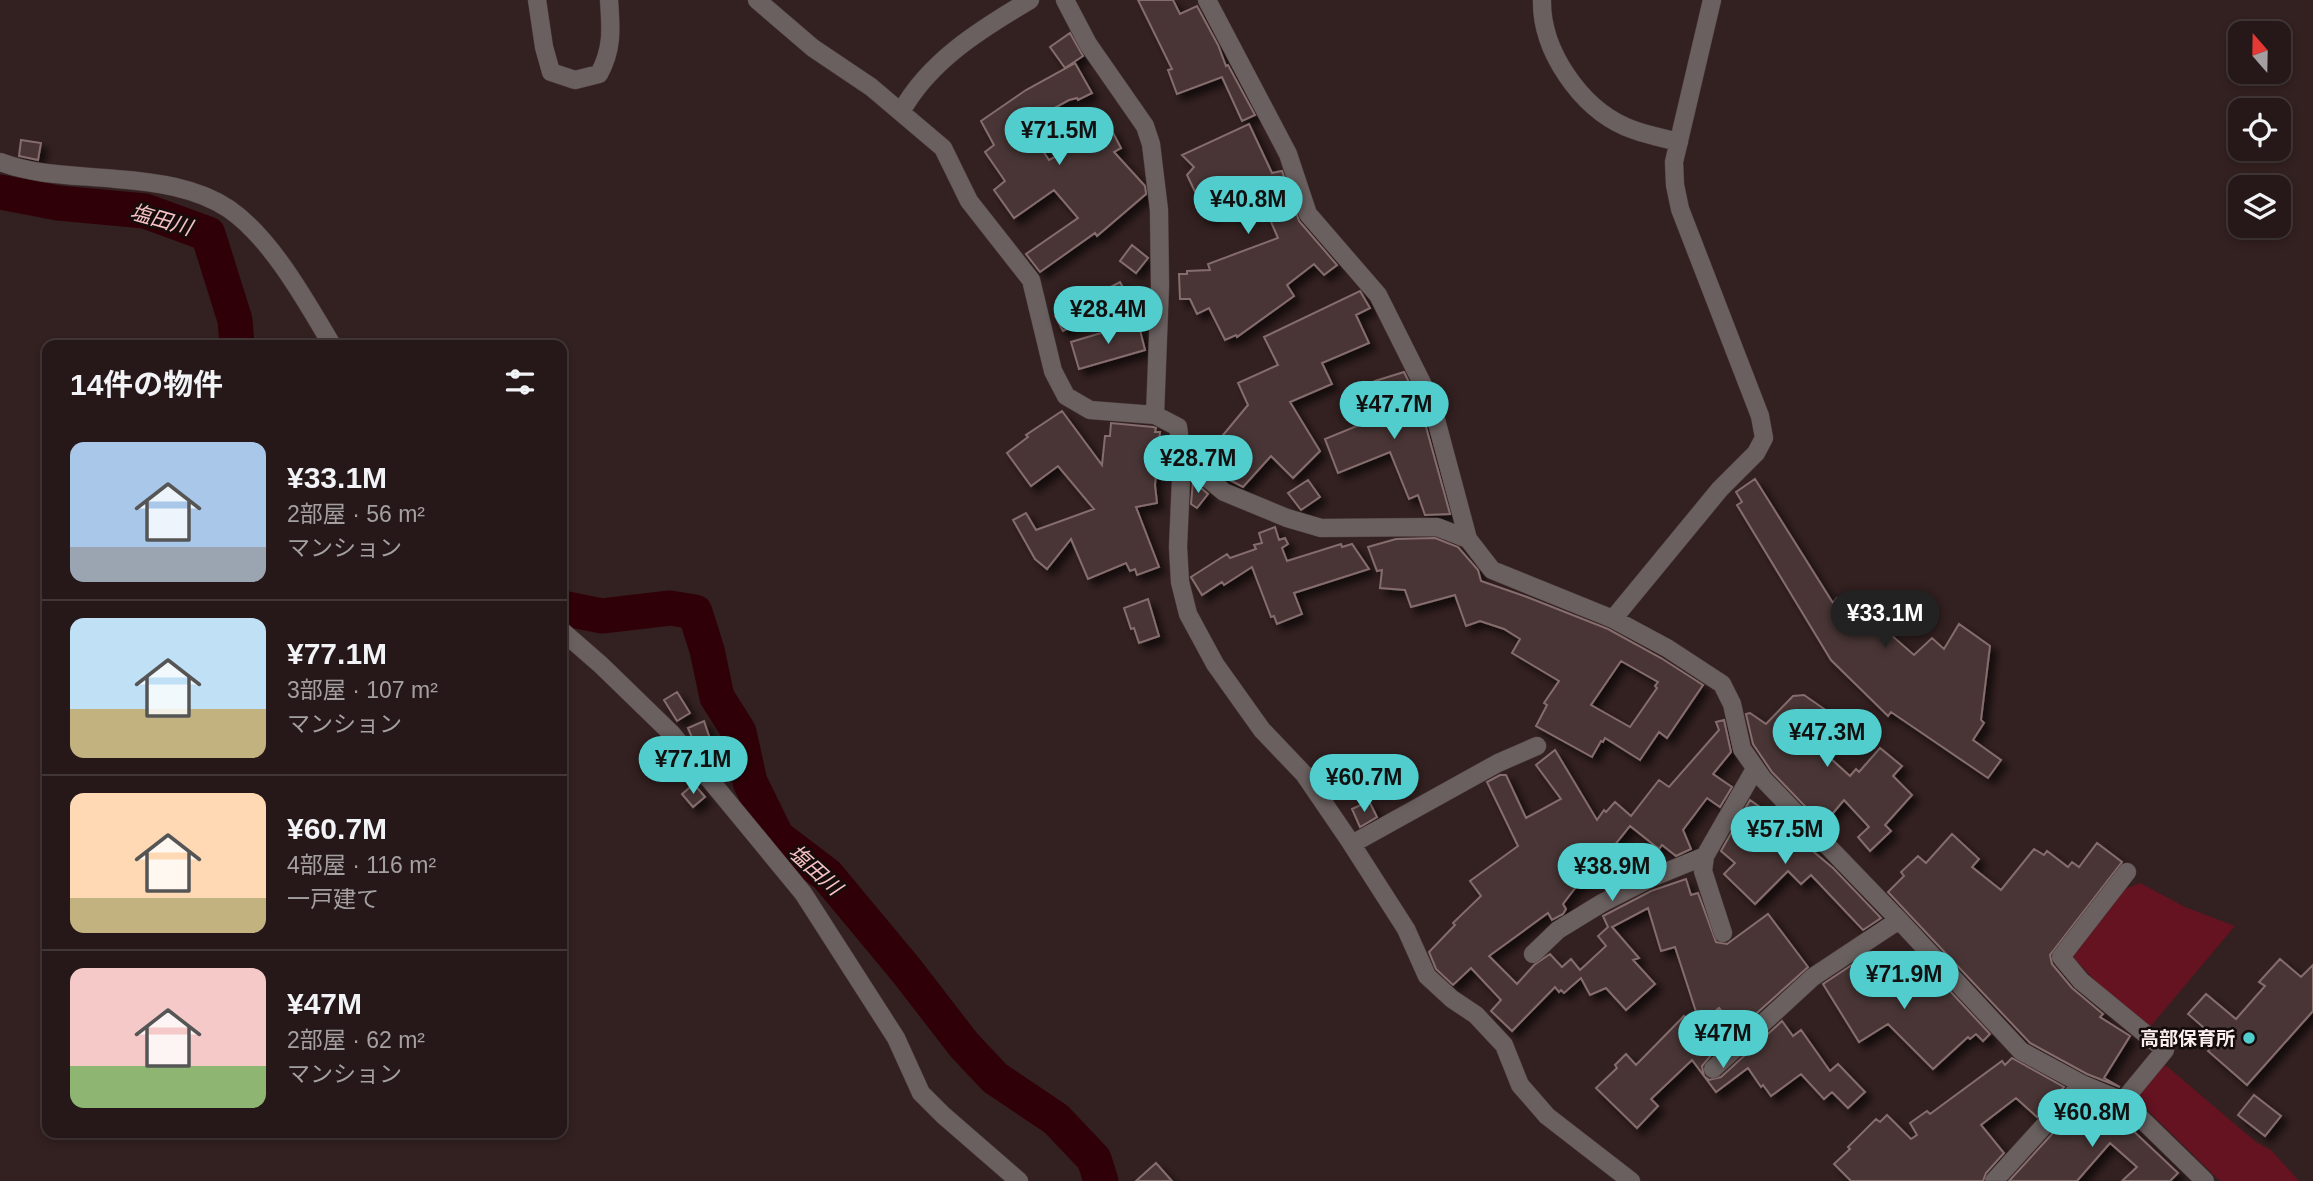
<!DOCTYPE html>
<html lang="ja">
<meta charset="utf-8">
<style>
body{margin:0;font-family:Helvetica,"Noto Sans JP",sans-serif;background:#2e2121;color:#f1f3f6;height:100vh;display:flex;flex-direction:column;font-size:26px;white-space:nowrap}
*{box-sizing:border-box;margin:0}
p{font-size:23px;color:#a4a0a2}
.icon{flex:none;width:38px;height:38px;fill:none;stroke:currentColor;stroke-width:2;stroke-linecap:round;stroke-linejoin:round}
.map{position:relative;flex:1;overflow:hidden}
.sheet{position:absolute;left:42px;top:340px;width:525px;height:798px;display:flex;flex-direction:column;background:#261818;border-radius:14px;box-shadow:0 4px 10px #0003,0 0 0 2px #423737}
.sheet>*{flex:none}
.needle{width:46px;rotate:340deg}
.buttons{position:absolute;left:2228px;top:21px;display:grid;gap:14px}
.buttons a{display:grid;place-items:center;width:63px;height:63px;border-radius:14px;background:#261818;box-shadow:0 4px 10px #0003,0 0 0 2px #423737;font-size:35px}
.price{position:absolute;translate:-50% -60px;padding:0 16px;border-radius:24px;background:#52cdce;color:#111;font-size:23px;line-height:46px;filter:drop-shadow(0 2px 4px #0008)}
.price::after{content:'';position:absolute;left:50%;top:42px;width:21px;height:16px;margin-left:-10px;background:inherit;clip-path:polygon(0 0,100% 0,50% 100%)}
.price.current{background:#222;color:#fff}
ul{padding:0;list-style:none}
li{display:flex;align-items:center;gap:21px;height:175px;padding:0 28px}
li+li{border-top:2px solid #423737}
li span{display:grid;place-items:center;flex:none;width:196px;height:140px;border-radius:14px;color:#555}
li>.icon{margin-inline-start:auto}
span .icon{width:84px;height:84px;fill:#fffc;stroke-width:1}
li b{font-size:30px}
h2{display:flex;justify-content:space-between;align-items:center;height:84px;padding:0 28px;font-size:30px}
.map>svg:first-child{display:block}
.green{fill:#651221}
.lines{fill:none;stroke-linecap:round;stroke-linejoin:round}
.river{stroke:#300008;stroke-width:35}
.building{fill:#493435;stroke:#856d6d;stroke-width:2;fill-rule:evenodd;filter:url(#shadow)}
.minor-casing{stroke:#4f3d3d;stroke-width:19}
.minor{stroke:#6a6060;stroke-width:18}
.poi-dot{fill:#52cdce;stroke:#150c0c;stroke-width:2.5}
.labels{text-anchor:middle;stroke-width:5;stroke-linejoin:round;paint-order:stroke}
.poi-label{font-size:19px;font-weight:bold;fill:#fbeded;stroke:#150c0c;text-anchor:end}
.water-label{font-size:21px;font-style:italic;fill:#f8c1c3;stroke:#150c0c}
</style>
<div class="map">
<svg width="2313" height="1181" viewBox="0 0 2313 1181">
<defs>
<filter id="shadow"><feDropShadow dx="6" dy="6" stdDeviation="3.5" flood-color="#0009"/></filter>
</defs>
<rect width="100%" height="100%" fill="#332020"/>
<path class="green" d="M2140 883 2185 907 2235 926 2150 1027 2113 1000 2073 957 2123 890Z
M2163 1063 2256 1142 2271 1150 2299 1181H2220L2138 1101 2139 1090Z"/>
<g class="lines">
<path class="river" d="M0 192 58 203 145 211 208 234 235 320 237 345
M562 608 602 616 670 608 695 612 707 650 717 697 739 732 750 782 777 837 827 875 906 970 964 1045 995 1078 1056 1119 1094 1159 1101 1181"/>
</g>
<path class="building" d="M1138 0H1173L1180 14 1197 6 1218 45 1226 66 1228 65 1255 115 1242 121 1222 77 1177 94 1168 70 1172 69Z
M1070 33 1083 56 1065 68 1050 47Z
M1075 63 1092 93 1078 100 1077 98 1069 100 1025 124 1049 160 1111 129 1121 148 1114 152 1145 186 1146 194 1097 236 1095 233 1040 272 1026 254 1078 218 1054 190 1014 218 994 190 1005 181 985 152 994 145 981 121 1026 90Z
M1249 124 1272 173 1282 171 1299 221 1337 265 1324 275 1314 264 1287 285 1294 296 1237 337 1236 335 1225 340 1209 308 1197 314 1190 299H1180L1179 274H1187V271L1210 270 1208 264 1278 238 1262 201 1234 214 1231 206 1207 217 1187 175 1194 167 1182 155Z
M21 140 41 143 38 160 19 156Z
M1132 245 1148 258 1136 273 1120 261Z
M1120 282 1128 297 1063 331 1055 316Z
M1360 291 1370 308 1356 315 1369 343 1322 363 1332 384 1290 402 1320 451 1293 478 1271 456 1243 487 1222 476 1204 458 1248 405 1238 383 1278 365 1264 337Z
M1138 322 1145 350 1079 369 1071 342Z
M1404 372 1420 405 1450 514 1425 515 1418 495 1409 499 1390 452 1338 473 1325 439 1374 419 1358 389 1375 381Z
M1062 411 1102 465 1105 436H1110L1111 423 1153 427 1156 428 1155 432H1160L1155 485 1157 503 1136 507 1159 567 1137 575 1135 569 1130 571 1126 563 1088 579 1071 539 1047 569 1035 559 1013 520 1026 513 1036 530 1094 509 1058 466 1031 486 1007 453 1028 437 1026 435Z
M1755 479 1833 603 1837 598 1882 627 1914 655 1932 638 1944 649 1959 624 1990 646 1981 720 1984 723 1973 740 2001 760 1988 778 1891 712 1888 716 1831 660 1737 505 1742 502 1736 492Z
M1308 480 1320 497 1301 510 1288 493Z
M1193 481 1208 494 1197 508 1191 504Z
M1275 527 1279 540 1285 538 1288 544 1282 548 1287 561 1341 544 1342 547 1352 544 1369 569 1294 593 1302 614 1277 624 1274 616 1271 617 1252 567 1224 585 1222 582 1202 595 1191 577 1227 554 1230 558 1256 549 1254 545 1262 543 1259 533Z
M1435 538 1458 547 1478 570 1481 581 1527 597 1608 629 1661 658 1703 685 1667 738 1659 732 1640 760 1605 738 1603 742 1601 741 1592 757 1536 726 1547 705 1544 703 1559 681 1512 653 1520 639 1504 629 1480 621 1466 626 1455 595 1411 607 1405 590 1380 588 1382 570 1377 571 1368 547 1396 539ZM1621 661 1658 682 1655 686 1657 688 1630 727 1591 705Z
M1148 599 1159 636 1139 643 1134 628 1131 629 1124 608Z
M677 692 690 713 677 721 664 700Z
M1804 695 1837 718 1818 747 1850 776 1856 769 1859 772 1880 748 1902 766 1893 776 1912 795 1885 825 1891 831 1870 851 1858 837 1869 827 1844 800 1823 825 1772 772 1753 744 1746 714 1750 713 1766 724 1793 696Z
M1724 720 1731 752 1713 774 1732 787 1720 807 1707 798 1683 830 1691 849 1676 856 1662 845 1659 849 1630 826 1586 881 1582 879 1563 904 1566 909 1563 914 1552 920 1548 913 1489 956 1517 984 1534 965 1550 954 1562 967 1571 959 1580 970 1606 946 1598 936 1608 927 1603 916 1651 891 1686 879 1691 895 1698 893 1716 942 1727 944 1768 914 1808 967 1738 1030 1719 1008 1700 1024 1675 947 1661 951 1648 908 1612 927 1639 958 1633 960 1655 984 1626 1010 1606 988 1590 995 1581 978 1564 993 1561 990 1559 992 1555 987 1512 1031 1491 1011 1501 1000 1471 968 1453 985 1436 969 1429 952 1455 925 1453 923 1481 896 1470 881 1518 846 1487 782 1500 775H1506L1526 818 1561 799 1536 765 1555 750 1597 820 1604 810 1606 812 1615 802 1631 816 1659 780 1669 787 1719 730 1716 722Z
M704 721 710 739 695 745 688 728Z
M721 745 727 764 715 768 709 761 705 750Z
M694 784 705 797 693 807 682 794Z
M1750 800 1764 810 1758 817 1783 842 1791 833 1833 868 1881 918 1863 930 1811 875 1801 884 1788 871 1755 904 1724 874 1735 863 1721 851Z
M1369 801 1377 817 1360 827 1352 809Z
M1952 834 1979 859 1972 867 2001 890 2034 849 2044 855 2047 851 2068 867 2072 862 2079 867 2097 843 2122 862 2050 955 2052 964 2072 988 2103 1014 2100 1017 2130 1036 2104 1078 2120 1087 2087 1074 2030 1043 1888 892 1904 876 1901 872 1918 856 1926 863Z
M1867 955 1887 985 1906 973 1916 988 1936 976 1990 1034 1983 1041 1976 1034 1970 1039 1968 1037 1933 1069 1888 1024 1859 1042 1823 984Z
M2280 959 2301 977 2313 965V1011L2247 1085 2208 1051 2218 1040 2188 1014 2206 994 2236 1019 2265 986 2259 982Z
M1684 1016 1696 1028 1691 1032 1712 1054 1702 1066 1704 1076 1709 1080 1721 1077 1782 1021 1793 1036 1801 1030 1830 1071 1838 1064 1865 1092 1848 1108 1832 1092 1824 1099 1801 1074 1771 1096 1763 1085 1761 1087 1748 1068 1716 1092 1692 1060 1651 1099 1658 1106 1637 1128 1596 1088 1617 1068 1615 1065 1626 1054 1636 1065Z
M2012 1058 2064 1087 2037 1117 2016 1098 1981 1125 2004 1153 1986 1173 1983 1181H1851L1834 1164 1850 1149 1848 1147 1876 1119 1880 1122 1887 1115 1911 1139 1917 1135 1910 1123 1927 1111 1930 1114 2002 1061 2005 1065Z
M2254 1095 2281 1116 2265 1136 2238 1115Z
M2085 1098 2108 1107 2178 1173 2170 1181H2122L2137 1167 2110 1143 2077 1181H2009Z
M1156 1163 1172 1181H1136Z"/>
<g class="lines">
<defs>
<path id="minor" d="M537 0 544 47 551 72 575 80 599 74C613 49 611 28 609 0
M757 0 813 48 871 87 943 148 969 201 1031 280 1053 371 1066 396 1090 410 1155 415 1178 427 1182 457 1178 547 1180 582 1188 614 1215 664 1262 730 1304 774 1349 840 1406 929 1427 976 1452 999 1476 1015 1504 1045 1520 1085 1547 1116 1631 1181
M1065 0 1088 44 1145 126 1151 144 1159 210 1160 286 1155 415
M1207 0 1288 154 1308 214 1378 295 1431 401 1468 539 1492 570 1613 619 1667 648 1722 684 1732 704 1742 749 1763 779 1899 920 2021 1051 2082 1084 2123 1101 2205 1181
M1542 0C1541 50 1580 107 1626 127 1643 134 1661 138 1679 142
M901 112C929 61 981 29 1030 0
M0 162C37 176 77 175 116 179 154 182 196 187 229 209 271 238 306 301 332 345
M1182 457 1224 492 1287 518 1321 528 1437 527 1468 539
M1613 619 1720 489 1756 453 1764 438 1760 416 1680 209 1675 185 1674 162 1712 0
M562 631 601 665 672 734 803 893 896 1038 921 1093 943 1115 1019 1181
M1352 844 1498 763 1537 746
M1705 856 1703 871 1723 933
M1533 954 1558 930 1602 903 1651 878 1705 856 1755 769
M1713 1069 1813 977 1899 920
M2123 1101 2165 1050 2081 981 2061 957 2127 872
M1994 1181 2082 1084"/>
</defs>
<use href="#minor" class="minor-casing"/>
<use href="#minor" class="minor"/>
</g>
<circle class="poi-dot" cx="2249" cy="1038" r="7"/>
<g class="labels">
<g class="poi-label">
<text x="2235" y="1045">高部保育所</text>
</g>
<g class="water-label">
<text transform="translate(161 220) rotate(16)" y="7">塩田川</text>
<text transform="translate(815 870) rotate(42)" y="7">塩田川</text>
</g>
</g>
</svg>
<div class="buttons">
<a><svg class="needle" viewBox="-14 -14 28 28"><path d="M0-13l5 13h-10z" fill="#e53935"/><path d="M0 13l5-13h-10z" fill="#a4a0a2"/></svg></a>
<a><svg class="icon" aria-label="locate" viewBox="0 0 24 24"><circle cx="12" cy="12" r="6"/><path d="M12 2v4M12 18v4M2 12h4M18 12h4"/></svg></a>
<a><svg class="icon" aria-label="layers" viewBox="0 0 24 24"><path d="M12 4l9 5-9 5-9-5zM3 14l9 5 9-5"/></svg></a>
</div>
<b class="price" style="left:1059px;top:167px">¥71.5M</b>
<b class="price" style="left:1248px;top:236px">¥40.8M</b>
<b class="price" style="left:1108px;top:346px">¥28.4M</b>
<b class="price" style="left:1394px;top:441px">¥47.7M</b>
<b class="price" style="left:1198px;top:495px">¥28.7M</b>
<b class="price current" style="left:1885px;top:650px">¥33.1M</b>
<b class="price" style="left:1827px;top:769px">¥47.3M</b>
<b class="price" style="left:693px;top:796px">¥77.1M</b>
<b class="price" style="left:1364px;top:814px">¥60.7M</b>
<b class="price" style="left:1785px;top:866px">¥57.5M</b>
<b class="price" style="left:1612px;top:903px">¥38.9M</b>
<b class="price" style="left:1904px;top:1011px">¥71.9M</b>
<b class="price" style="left:1723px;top:1070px">¥47M</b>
<b class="price" style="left:2092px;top:1149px">¥60.8M</b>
<section class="sheet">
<h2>14件の物件<svg class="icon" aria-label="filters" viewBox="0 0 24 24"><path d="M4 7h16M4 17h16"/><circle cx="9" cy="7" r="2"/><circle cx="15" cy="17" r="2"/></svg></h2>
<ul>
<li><span style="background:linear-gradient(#a9c7e8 75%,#9aa5b1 0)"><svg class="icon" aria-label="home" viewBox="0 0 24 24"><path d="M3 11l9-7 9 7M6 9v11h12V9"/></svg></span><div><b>¥33.1M</b><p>2部屋 · 56 m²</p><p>マンション</p></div></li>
<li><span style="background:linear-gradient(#bfe0f5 65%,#c2b280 0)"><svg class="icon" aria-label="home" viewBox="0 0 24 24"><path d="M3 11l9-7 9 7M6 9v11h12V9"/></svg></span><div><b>¥77.1M</b><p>3部屋 · 107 m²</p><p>マンション</p></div></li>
<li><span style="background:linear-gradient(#ffd9b3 75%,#c2b280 0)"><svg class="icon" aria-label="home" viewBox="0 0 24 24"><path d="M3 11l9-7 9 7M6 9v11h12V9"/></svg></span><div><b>¥60.7M</b><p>4部屋 · 116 m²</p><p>一戸建て</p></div></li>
<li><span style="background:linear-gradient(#f6c9c9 70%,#8fb573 0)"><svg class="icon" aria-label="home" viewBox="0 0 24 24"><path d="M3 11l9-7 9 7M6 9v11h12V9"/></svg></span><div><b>¥47M</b><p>2部屋 · 62 m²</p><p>マンション</p></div></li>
</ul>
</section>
</div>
